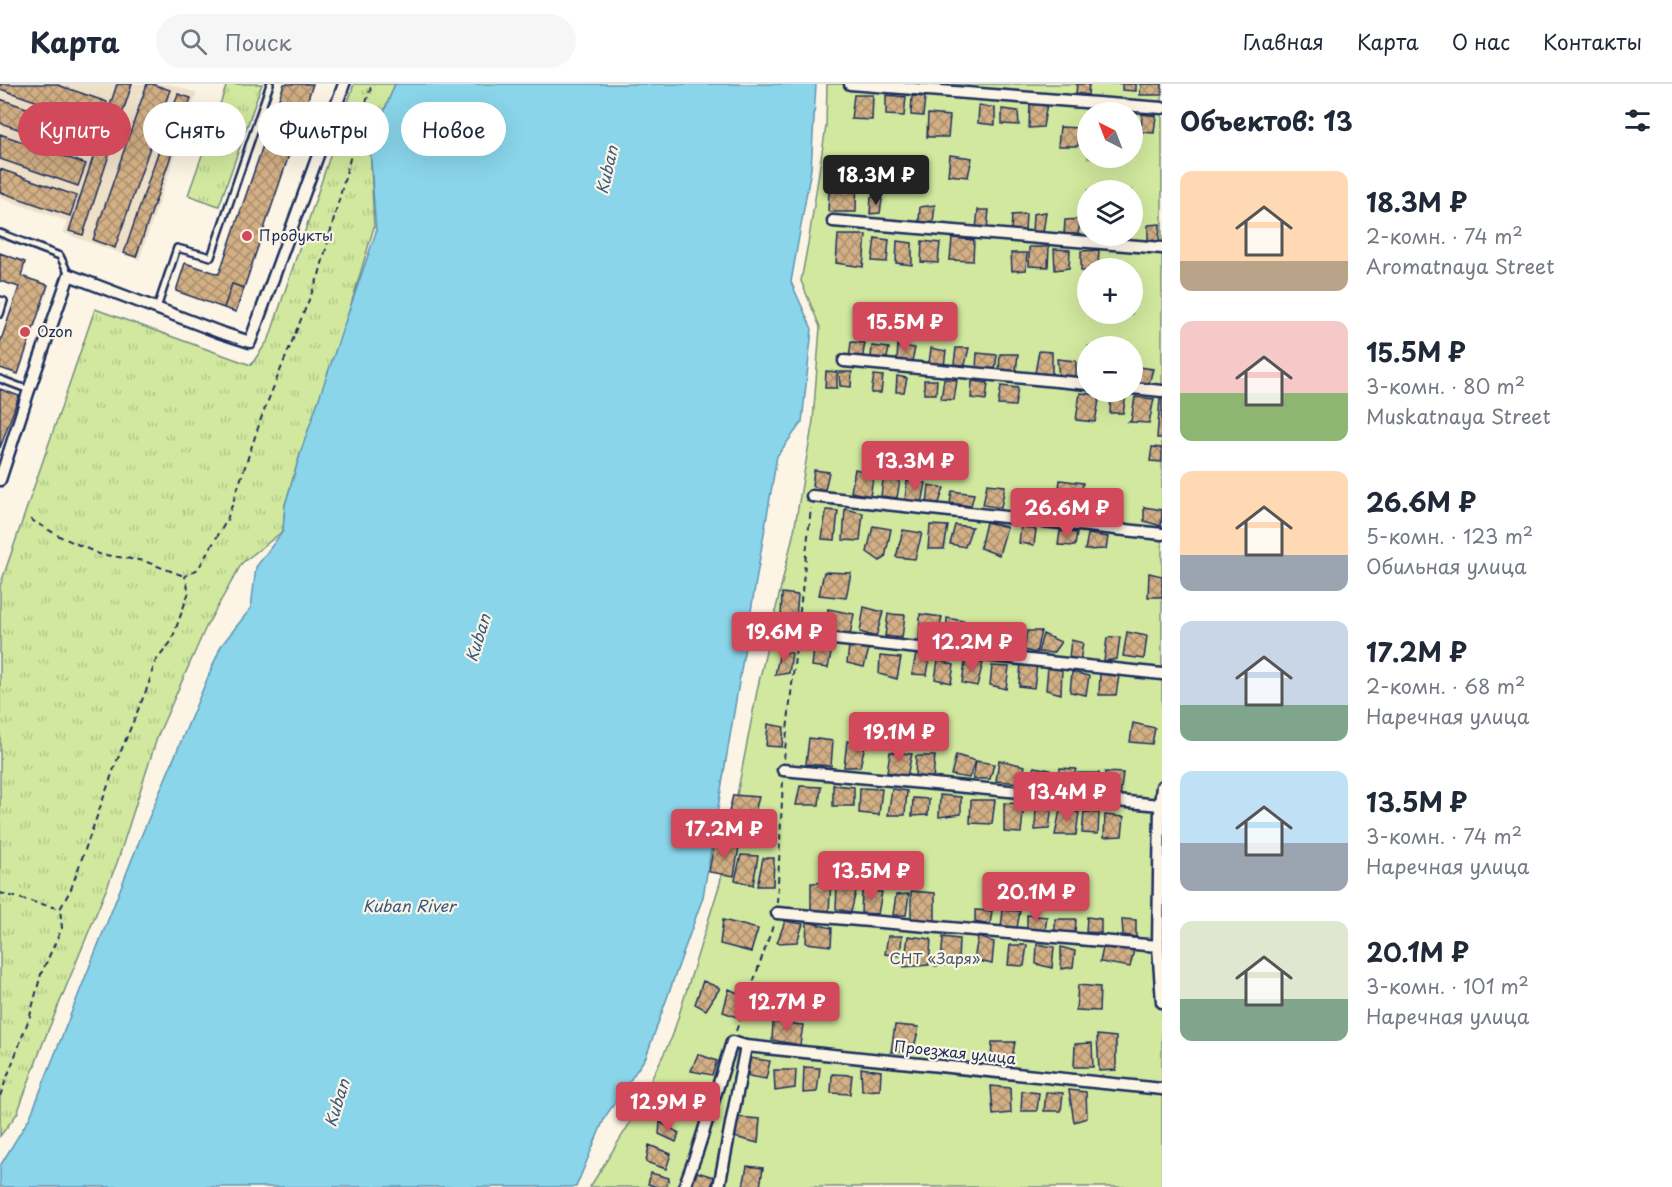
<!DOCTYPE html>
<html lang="ru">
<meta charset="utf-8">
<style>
body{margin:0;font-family:"Playpen Sans",sans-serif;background:#f6f6f7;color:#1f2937;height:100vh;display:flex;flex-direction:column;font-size:22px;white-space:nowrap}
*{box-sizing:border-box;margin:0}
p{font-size:20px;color:#747a83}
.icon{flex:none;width:33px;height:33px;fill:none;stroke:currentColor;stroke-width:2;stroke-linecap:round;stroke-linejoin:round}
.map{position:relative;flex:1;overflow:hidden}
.details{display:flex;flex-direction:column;background:#fff;width:510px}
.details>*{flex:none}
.guide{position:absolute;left:18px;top:18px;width:570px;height:54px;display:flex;gap:12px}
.needle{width:39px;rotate:318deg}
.controls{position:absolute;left:1077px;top:18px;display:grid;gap:12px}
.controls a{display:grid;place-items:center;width:66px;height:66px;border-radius:50%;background:#fff;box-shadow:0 6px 24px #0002;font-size:30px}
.price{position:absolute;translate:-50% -51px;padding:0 14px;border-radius:6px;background:#d1495b;color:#fff;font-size:20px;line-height:39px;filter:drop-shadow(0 2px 3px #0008)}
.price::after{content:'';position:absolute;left:50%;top:36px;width:18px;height:14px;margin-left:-9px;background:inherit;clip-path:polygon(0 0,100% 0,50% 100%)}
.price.active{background:#222;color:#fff}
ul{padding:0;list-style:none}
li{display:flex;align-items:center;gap:18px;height:150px;padding:0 18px}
li span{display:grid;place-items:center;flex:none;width:168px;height:120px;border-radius:12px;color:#555}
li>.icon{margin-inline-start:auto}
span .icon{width:72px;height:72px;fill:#fffc;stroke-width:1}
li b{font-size:26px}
h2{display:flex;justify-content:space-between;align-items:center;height:72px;padding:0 18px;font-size:26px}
.tag{padding:0 21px;border-radius:27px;background:#fff;box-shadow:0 6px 24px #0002;font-size:21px;line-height:54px}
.tag.active{background:#d1495b;color:#fff}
header{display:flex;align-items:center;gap:36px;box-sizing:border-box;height:84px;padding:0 30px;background:#fff;border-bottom:2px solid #e0e1e3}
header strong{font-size:28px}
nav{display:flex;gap:33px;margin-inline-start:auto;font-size:21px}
.search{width:420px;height:54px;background:#f6f6f7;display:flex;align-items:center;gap:15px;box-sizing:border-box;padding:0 21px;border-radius:33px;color:#747a83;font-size:22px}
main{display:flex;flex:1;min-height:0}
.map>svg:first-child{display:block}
.built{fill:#efe0c8}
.grass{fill:url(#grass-tufts);stroke:#768c7e;stroke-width:1.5}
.garden{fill:#d1e89e;stroke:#768c7e;stroke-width:1.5;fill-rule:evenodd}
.water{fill:#8ad5ea;stroke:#5e93b2;stroke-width:1.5}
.building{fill:url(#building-cross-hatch);stroke:#1b2f5e;stroke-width:1.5}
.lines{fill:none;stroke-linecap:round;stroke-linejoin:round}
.lane-casing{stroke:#1b2f5e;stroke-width:10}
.street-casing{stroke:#1b2f5e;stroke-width:15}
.path{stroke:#1b2f5e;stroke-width:2;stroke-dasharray:6 4.5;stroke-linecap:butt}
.lane{stroke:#fcf5e5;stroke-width:5}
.street{stroke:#fcf5e5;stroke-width:10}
.poi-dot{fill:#d1495b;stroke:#fcf5e5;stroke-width:2}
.labels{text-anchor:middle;stroke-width:4.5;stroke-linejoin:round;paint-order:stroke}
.poi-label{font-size:15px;fill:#1b2f5e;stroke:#fcf5e5;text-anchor:start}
.park-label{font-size:15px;fill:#3f546b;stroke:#fcf5e5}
.street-label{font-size:15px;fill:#1b2f5e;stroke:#fcf5e5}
.water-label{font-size:16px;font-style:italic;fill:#375881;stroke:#fcf5e5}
</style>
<header>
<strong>Карта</strong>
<div class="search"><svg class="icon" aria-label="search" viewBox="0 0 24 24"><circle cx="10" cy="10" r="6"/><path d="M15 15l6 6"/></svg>Поиск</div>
<nav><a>Главная</a><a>Карта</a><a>О нас</a><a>Контакты</a></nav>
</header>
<main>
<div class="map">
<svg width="1162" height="1103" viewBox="0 0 1162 1103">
<defs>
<pattern id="grass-tufts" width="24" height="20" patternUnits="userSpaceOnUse" patternTransform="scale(1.5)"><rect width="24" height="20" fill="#d1e89e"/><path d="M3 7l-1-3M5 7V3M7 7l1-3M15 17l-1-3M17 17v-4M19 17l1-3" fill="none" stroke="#b3c78a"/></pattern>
<pattern id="building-cross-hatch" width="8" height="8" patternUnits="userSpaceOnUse" patternTransform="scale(1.5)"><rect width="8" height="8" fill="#d2af84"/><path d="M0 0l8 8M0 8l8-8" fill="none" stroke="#aa8f6f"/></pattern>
</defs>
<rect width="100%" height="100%" fill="#fcf5e5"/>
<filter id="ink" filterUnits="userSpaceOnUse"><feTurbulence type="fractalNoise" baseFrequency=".0167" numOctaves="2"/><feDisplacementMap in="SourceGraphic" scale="12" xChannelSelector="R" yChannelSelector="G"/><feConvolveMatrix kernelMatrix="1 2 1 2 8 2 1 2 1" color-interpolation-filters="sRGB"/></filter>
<g filter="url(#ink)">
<path class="built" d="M0 0H170L197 9 139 176 63 149 67 137 0 114Z"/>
<path class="grass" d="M227 0H262L219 122 188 111Z
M354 0H395L370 63 374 143 342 251 302 364 285 421 283 447 242 479 206 543 158 651 117 779 43 959 17 1030 0 1052V502L95 225 251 281 269 255Z"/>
<path class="garden" d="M827 0H1162V1103H590L630 1039 672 953 720 799 758 602 794 447 813 337 820 243 801 197 809 154 826 42ZM1088 28H1132V74H1088ZM1088 106H1132V152H1088ZM1088 184H1132V230H1088ZM1088 262H1132V308H1088Z"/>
<path class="water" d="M395 0H816L811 85 791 198 812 245 802 338 777 372 703 813 646 973 605 1033 576 1103H0V1082L30 1033 140 755 221 562 251 524 256 483 283 447 285 421 302 364 376 148 370 63Z"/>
<path class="building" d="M0 0H55L107 18 100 39 0 5Z
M117 0H132L83 151 69 147Z
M147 0H152L170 6 115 164 93 156Z
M284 0H313L244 204 232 200 224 224 176 207 185 179 219 190Z
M1077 0H1089L1088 11 1076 9Z
M1122 0H1136V7L1122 6Z
M1141 0H1162V11H1140Z
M178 10 191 14 136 173 124 169Z
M854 11H873L872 36 851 35Z
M886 11 906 13 904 32 886 31Z
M912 12 925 13 923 32 911 31Z
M0 15 97 48 90 69 0 39Z
M1030 20H1047L1043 43 1029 44Z
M979 21 995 24V41L978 39Z
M1002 25 1018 27 1019 41 1002 40Z
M928 30 950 32 948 53H927Z
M1142 30 1156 32 1154 49 1141 48Z
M1132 41H1137L1135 65H1132Z
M1060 43 1080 44 1078 62H1058Z
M0 50 86 80 78 102 0 75Z
M950 71 972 74 968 93 948 91Z
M0 85 77 112 70 132 0 108Z
M857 88 856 128H830L828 126 830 91Z
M871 113 882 115 880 129 870 130Z
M935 121 933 139 919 137 920 123Z
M978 126H989L987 146 976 145Z
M1046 128 1043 149H1032L1033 130Z
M1026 130 1025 148 1011 149 1012 131Z
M1081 135 1078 150 1064 151 1065 136Z
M1160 140 1159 157 1148 156V141Z
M838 151H866L863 183 836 179Z
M875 154 889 156 887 178 872 177Z
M952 154 974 156 973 177 948 176H950Z
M897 157 912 159V181L896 179Z
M922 157 940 159 938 179 921 178Z
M1029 163H1049L1048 183 1029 182Z
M1054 165 1070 166 1069 184 1055 186Z
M1099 166 1098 184H1088V187H1081V167Z
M0 169 25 178 21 192 48 201 18 290 0 284V259L19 203 0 197Z
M1011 169H1027L1026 186 1012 187Z
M232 200 244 204 236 228 224 224Z
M851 258 865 259 862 276 849 275Z
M898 261 915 264 912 277 897 276Z
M872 262 889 264 887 274 871 273Z
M931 264 946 267 944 282 929 279Z
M956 264H969L965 281 954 280Z
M1039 267 1052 268V291L1035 289Z
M977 269 997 271 995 287 976 285Z
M1000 270H1018L1016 288 999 287Z
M1057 275 1076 277V293L1059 292Z
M1138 283 1153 285 1148 303 1134 300Z
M826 287 837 288V304H825Z
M839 288H852L851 303 840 302Z
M874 291 883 292 881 309H871Z
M897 292 907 294 904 308H896Z
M944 295 957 296 954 316 941 315Z
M924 296H937L936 310H924Z
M972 297 988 299 986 316 971 314Z
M1001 302 1018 304 1015 322 998 321Z
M0 305 19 312 0 364Z
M1080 309 1100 311 1095 338 1076 336Z
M1111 312H1126L1123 329H1110Z
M1135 313 1154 315 1149 339 1129 338 1131 337Z
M1160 314H1162V354H1157Z
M1152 363 1162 364V378L1150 377Z
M855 385 874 390 870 412 851 408Z
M814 386 829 388 825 406 812 402Z
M883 396H900L897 414 881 412Z
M1060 396 1083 399 1079 421 1057 420Z
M907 397 926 399 922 420 905 416Z
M987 400 1005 402 1001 424 983 421Z
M929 401 944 404 938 422 927 420Z
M1051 406 1048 434 1032 432 1035 407Z
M952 407 974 410 971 422 950 419Z
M1087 416 1103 419 1098 437 1085 436Z
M1144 423 1162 426 1161 442 1144 437Z
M845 425 863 429 860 457 843 456Z
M826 426 838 427 835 456 822 455Z
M986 438 1007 443 999 471 980 464Z
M930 441 948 442 944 465H928Z
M955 441 972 443 965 463 950 460Z
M873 442 891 445 885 474 880 477 867 468Z
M1021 442 1036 446 1034 461 1019 459Z
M903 446 922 449 915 475 896 473Z
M1060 447 1077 449 1075 462 1058 461Z
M1088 450 1108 453 1106 465 1085 466Z
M824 488 851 489 846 514 819 511Z
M1149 489 1162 492V513H1148Z
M782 509 798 511 796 535 781 534Z
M864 523 883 528 876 553 860 548Z
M828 525 854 530 850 551 824 549Z
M888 530 905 531 902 554 885 552Z
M920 530 942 533 937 557 919 558Z
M947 534 964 537 960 563 946 560Z
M991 542 1013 544 1008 565 989 561Z
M980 546 987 547 984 565H969Z
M1027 547H1041L1036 569 1024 566Z
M1127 548 1147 552 1144 575 1123 572Z
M1043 550 1061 558 1053 569 1038 568Z
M1120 553 1117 575 1104 577 1107 554Z
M1071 556 1083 559 1080 577 1069 574Z
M849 562 869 565 864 583 847 579Z
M814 563 832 565 828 584 812 582Z
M780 567 792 569 789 589 775 591Z
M916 570 930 573 927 591 912 590Z
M880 572 901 574 897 595 879 590Z
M938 576 954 581 951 599 935 595Z
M965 578 983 579 977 602 962 599Z
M1021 579 1037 581 1034 604 1019 602Z
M992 582 1009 583 1006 605 990 601Z
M1048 583 1062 584 1061 610 1046 606Z
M1072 588 1089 592 1086 611 1070 608Z
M1100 590 1119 592 1116 611H1099Z
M1133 639 1155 644 1152 660 1130 658Z
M768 640 784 643 782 663 766 662Z
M809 654 833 657 831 682 806 680Z
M847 657 865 661 860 683H844Z
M890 668 912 670 907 692 887 688Z
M956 671 976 677 969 694 951 691Z
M916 672H935L933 695 915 692Z
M999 676 1025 682 1021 699 996 697Z
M976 677 994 680 990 695H973Z
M1034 683 1051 686 1049 702 1034 701Z
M1060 684 1076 685 1071 706 1058 705Z
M1105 688 1123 689 1120 713H1103Z
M1078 689H1099L1095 712 1077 707Z
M833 701 854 703V722H833Z
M800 702 821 703 819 721H796Z
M860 704 882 705 879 731 859 729Z
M892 705 907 707 905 731H888Z
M733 711 759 713 754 732 729 728Z
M940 711 961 713V730L939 733Z
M913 714 929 715 928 731 912 732Z
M971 716H995L992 740 970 739Z
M1004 719 1024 720 1021 749 1004 748Z
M1036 722H1052L1049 745 1035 746Z
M1060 726 1079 728 1076 751H1055Z
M1084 728 1099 729 1098 750 1082 749Z
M1105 731 1124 733 1122 752 1104 753Z
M714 759 739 763 734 792 709 788Z
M741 771 758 772 753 801 735 796Z
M763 774H774L773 802H757Z
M831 798 829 827 811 826V799Z
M837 800 857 803 851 828 836 825Z
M862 807 882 808 878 830 861 829Z
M911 807 935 809V837L911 835Z
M909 810 906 831H893L896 811Z
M975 826 992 827 990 841 975 838Z
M1003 826 1020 827 1017 844 1001 843Z
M1027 831 1047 833 1045 847 1027 846Z
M1087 833 1101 835V849L1086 848Z
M1055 835H1076L1075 849 1055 848Z
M1122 835 1136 836V853L1123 851Z
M723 836 758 845 751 868 720 860Z
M785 837 803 840 797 858 777 859Z
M807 838 832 844 831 862 806 859Z
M888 852H902L900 872 885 870Z
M908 852 931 855 929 881 904 883Z
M943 853 959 855 958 879 936 882 941 878Z
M978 853 994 858 992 880 974 876Z
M1037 860 1054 863 1052 884 1036 880Z
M1010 861H1027L1024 882 1008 881Z
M1061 863 1075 867 1073 883 1061 885Z
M1103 864 1134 866 1130 883 1100 878Z
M703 897 720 904 706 926 695 920Z
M1078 901 1100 903 1099 927 1076 926Z
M729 905 744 912 737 933 723 928Z
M773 938 803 941 800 961 772 956Z
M895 941 919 943 913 968H891Z
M1097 951 1116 953V986L1099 987Z
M992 958H1015L1011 980H991Z
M1092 959 1093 983H1074L1075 960Z
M698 970 717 977 712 991 691 987Z
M750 974 770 977 766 995 748 992Z
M804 983 820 984 817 1008 803 1009Z
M861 984 881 987 880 1006 862 1007Z
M774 986H796L795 1004 775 1007Z
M832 990 852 991 850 1010 831 1009Z
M685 1002 705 1009 701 1024 679 1017Z
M991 1002 1010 1004 1011 1029 993 1031Z
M1069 1006 1086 1008 1087 1034 1074 1038Z
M1022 1007 1039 1009 1037 1027H1021Z
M1046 1008 1063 1009 1061 1027H1044Z
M738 1033 760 1035 758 1059 734 1053Z
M660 1038 679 1049 676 1058 659 1050Z
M649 1061 671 1070 666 1085 646 1078Z
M747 1082 763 1084 760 1103H743Z
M697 1088 714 1093 711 1103H692Z
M651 1089 669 1094 666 1103H657L648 1100Z"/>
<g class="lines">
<defs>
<path id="lane" d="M0 149 60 172 69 191
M0 216 4 217 0 230
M157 224 177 164 211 173 270 0
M0 295 29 306"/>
<path id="street" d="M850 0 1162 24
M833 137 1162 164
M844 277 1088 300
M1132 304 1162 307
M0 396 29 306 69 191 219 248 250 258 344 0
M812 412 1162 450
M834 555 1162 590
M783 686 1160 721
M1162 702 1160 721 1158 862 1162 918
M777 829 1158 862
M684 1103 697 1068 732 958 746 962 1162 1005
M719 1103 746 962"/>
</defs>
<use href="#lane" class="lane-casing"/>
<use href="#street" class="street-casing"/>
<path class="path" d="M30 435 59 452 99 470 144 477 184 492
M784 675 811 424
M0 809 60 825 71 805 116 679 148 602 155 578 171 558 189 508 185 492 198 485 227 436 263 329 319 191 360 37 372 0
M777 819 783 696
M736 947 774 839
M0 1012 30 932 41 890 62 844 60 826"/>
<use href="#lane" class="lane"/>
<use href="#street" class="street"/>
</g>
</g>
<g class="poi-dot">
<circle cx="247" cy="152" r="6"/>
<circle cx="25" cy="248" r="6"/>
</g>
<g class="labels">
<g class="poi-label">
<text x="259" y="157">Продукты</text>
<text x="37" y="253">Ozon</text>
</g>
<g class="park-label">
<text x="935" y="880">СНТ «Заря»</text>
</g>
<g class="street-label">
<text transform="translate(955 969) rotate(6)" y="5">Проезжая улица</text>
</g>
<g class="water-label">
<text transform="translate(607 86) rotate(-77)" y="6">Kuban</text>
<text transform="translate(478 554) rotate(-73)" y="6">Kuban</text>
<text x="409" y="828">Kuban River</text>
<text transform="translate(337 1019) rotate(-73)" y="6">Kuban</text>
</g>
</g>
</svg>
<div class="controls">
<a><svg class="needle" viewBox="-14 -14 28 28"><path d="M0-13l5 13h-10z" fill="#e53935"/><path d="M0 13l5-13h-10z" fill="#747a83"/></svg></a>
<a><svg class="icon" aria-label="layers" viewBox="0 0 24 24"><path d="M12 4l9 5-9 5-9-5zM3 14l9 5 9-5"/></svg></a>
<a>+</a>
<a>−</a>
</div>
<b class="price active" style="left:876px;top:122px">18.3M ₽</b>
<b class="price" style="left:905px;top:269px">15.5M ₽</b>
<b class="price" style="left:915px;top:408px">13.3M ₽</b>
<b class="price" style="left:1067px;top:455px">26.6M ₽</b>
<b class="price" style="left:784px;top:579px">19.6M ₽</b>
<b class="price" style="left:972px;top:589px">12.2M ₽</b>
<b class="price" style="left:899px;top:679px">19.1M ₽</b>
<b class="price" style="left:1067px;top:739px">13.4M ₽</b>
<b class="price" style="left:724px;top:776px">17.2M ₽</b>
<b class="price" style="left:871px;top:818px">13.5M ₽</b>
<b class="price" style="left:1036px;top:839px">20.1M ₽</b>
<b class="price" style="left:787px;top:949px">12.7M ₽</b>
<b class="price" style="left:668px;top:1049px">12.9M ₽</b>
<div class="guide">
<a class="tag active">Купить</a>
<a class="tag">Снять</a>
<a class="tag">Фильтры</a>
<a class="tag">Новое</a>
</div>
</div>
<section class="details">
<h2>Объектов: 13<svg class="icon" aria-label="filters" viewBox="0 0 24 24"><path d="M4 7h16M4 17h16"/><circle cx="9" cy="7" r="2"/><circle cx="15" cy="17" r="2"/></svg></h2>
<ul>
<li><span style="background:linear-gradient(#ffd9b3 75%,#b9a48a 0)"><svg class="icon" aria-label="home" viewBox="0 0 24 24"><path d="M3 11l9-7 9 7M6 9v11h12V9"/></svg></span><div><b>18.3M ₽</b><p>2-комн. · 74 m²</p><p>Aromatnaya Street</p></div></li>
<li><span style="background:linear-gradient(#f6c9c9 60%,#8fb573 0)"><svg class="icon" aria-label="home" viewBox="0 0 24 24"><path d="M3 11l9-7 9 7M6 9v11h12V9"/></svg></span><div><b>15.5M ₽</b><p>3-комн. · 80 m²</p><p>Muskatnaya Street</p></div></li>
<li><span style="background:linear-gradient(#ffd9b3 70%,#9aa5b1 0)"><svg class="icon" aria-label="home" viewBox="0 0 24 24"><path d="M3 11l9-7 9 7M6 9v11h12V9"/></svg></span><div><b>26.6M ₽</b><p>5-комн. · 123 m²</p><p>Обильная улица</p></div></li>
<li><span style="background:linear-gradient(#c9d6e8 70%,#7fa58c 0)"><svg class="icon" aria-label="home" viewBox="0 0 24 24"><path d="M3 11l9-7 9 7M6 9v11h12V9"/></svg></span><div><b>17.2M ₽</b><p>2-комн. · 68 m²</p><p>Наречная улица</p></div></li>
<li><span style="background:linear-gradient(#bfe0f5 60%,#9aa5b1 0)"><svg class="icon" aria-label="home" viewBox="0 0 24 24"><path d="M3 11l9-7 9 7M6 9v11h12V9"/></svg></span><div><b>13.5M ₽</b><p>3-комн. · 74 m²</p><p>Наречная улица</p></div></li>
<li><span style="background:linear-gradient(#dfe7d0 65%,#7fa58c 0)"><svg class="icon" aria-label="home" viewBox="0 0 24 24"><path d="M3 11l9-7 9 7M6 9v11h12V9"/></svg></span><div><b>20.1M ₽</b><p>3-комн. · 101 m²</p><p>Наречная улица</p></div></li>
</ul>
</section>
</main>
